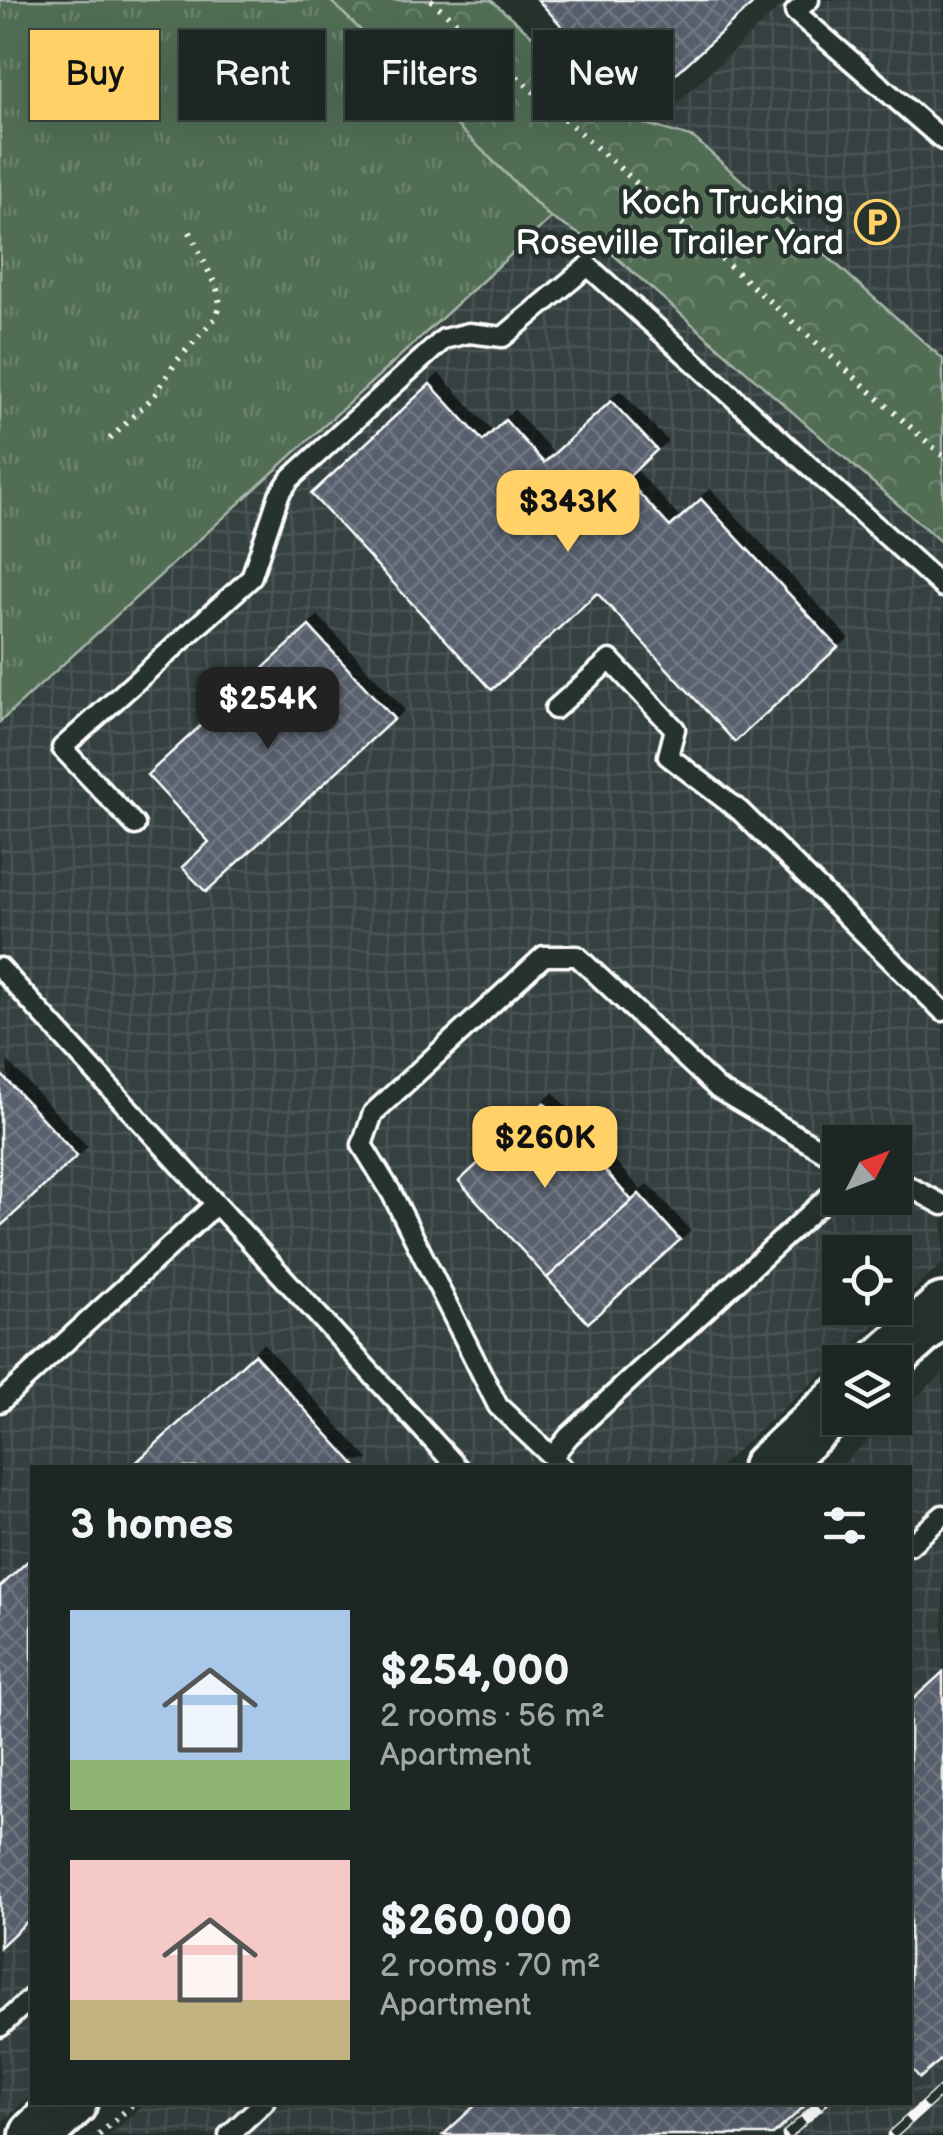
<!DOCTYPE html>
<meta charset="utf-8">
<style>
body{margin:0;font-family:"Balsamiq Sans",sans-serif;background:#29322f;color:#f1f3f6;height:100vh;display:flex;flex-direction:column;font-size:38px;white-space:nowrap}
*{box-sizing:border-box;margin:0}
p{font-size:32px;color:#a0a5a5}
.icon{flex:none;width:55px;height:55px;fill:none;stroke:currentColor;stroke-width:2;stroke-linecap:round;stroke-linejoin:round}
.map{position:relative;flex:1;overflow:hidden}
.drawer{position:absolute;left:30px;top:1465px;width:882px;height:640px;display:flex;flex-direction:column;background:#1c2622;border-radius:0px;box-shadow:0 10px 40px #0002,0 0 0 2px #3a4340}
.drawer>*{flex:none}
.guide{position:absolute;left:30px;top:30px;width:885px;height:90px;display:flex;gap:20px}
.needle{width:65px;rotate:48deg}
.tools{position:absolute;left:822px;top:1125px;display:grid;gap:20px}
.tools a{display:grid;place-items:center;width:90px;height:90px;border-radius:0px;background:#1c2622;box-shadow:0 10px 40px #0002,0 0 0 2px #3a4340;font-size:50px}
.price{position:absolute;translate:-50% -85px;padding:0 22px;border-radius:20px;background:#ffd166;color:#111;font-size:32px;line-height:65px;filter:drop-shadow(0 2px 5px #0008)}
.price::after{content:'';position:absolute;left:50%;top:60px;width:30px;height:22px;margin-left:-15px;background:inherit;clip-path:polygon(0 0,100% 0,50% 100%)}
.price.active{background:#222;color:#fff}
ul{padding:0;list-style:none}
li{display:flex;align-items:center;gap:30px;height:250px;padding:0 40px}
li span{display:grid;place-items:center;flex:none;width:280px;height:200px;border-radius:0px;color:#555}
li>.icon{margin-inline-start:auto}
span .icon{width:120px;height:120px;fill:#fffc;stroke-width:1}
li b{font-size:42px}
h2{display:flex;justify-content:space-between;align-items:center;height:120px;padding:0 40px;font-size:42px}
.tag{padding:0 35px;border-radius:0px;background:#1c2622;box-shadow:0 10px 40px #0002,0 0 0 2px #3a4340;font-size:35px;line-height:90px}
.tag.active{background:#ffd166;color:#111}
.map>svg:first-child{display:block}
.industrial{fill:url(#industrial-grid);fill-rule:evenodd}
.grass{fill:url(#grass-tufts);stroke:#a8b6aa;stroke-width:2.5}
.forest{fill:url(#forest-crowns);stroke:#a8b6aa;stroke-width:2.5}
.building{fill:url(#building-cross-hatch);stroke:#fff;stroke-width:2.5;filter:url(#shadow)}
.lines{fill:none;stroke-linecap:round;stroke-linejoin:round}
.lane-casing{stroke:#fff;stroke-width:25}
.secondary-casing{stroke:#fff;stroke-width:58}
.path{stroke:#fff;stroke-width:6;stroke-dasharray:2.5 8;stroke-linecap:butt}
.lane{stroke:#26332d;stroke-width:18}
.secondary{stroke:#26332d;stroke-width:50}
.rail-casing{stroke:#fff;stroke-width:11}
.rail{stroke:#26332d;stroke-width:8;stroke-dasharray:22;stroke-linecap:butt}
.labels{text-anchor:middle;stroke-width:9;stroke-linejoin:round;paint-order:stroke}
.poi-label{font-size:35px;fill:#fff;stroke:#26332d;text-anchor:end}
</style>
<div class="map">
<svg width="943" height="2135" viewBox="0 0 943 2135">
<defs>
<pattern id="industrial-grid" width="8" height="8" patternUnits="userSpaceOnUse" patternTransform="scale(2.5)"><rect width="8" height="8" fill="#354040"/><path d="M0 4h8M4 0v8" fill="none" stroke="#495353"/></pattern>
<pattern id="grass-tufts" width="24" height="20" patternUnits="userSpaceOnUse" patternTransform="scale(2.5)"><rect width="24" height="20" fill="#516e55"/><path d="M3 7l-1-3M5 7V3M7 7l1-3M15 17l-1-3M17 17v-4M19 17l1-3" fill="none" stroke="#6b846e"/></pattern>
<pattern id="forest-crowns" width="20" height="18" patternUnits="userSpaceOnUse" patternTransform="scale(2.5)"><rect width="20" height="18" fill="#516e55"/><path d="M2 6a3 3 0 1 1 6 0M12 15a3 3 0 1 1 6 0" fill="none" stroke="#6b846e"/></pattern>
<pattern id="building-cross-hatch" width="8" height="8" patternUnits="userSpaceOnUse" patternTransform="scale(2.5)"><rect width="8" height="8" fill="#58606e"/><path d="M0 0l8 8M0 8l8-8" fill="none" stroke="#717884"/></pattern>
<filter id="shadow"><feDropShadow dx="9" dy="-9" stdDeviation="0" flood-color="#0009"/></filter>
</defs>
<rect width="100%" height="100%" fill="#26332d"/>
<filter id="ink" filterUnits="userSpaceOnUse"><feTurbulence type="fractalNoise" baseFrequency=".01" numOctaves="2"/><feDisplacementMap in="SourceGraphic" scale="20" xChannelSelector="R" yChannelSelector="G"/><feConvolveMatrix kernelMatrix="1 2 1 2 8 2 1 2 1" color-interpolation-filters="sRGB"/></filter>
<g filter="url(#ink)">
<path class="industrial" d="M788 0H943V359L695 138 652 126Z
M551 218 609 251 943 544V1263L895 1307V1252H840V1308H894L719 1467 32 1468V2094L0 2124V722ZM840 1142H895V1198H840Z
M943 1373V2135H110L146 2102H910V1468L839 1467Z"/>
<path class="grass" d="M0 0H330L551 218 0 722Z"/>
<path class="forest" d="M330 0H491L628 119 694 138 943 359V544L609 251 551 218Z"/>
<path class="building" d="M538 0H757L637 109Z
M430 384 483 441 505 420 544 463 611 401 657 450 626 479 670 527 701 499 838 647 735 742 597 593 492 690 311 494Z
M309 626 394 719 206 892 182 867 209 842 147 775Z
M0 1073 77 1156 0 1227Z
M544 1103 632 1201 547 1278 459 1181Z
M639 1194 680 1240 588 1323 547 1278Z
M254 1354 358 1468H130Z
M32 1557V1917L0 1947V1587Z
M943 1672V2058L920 2078 910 2067V1702Z
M479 2102H809L773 2135H443Z"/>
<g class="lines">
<defs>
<path id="lane" d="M809 0 795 12 943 140
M555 709 610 660 675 729 668 756 740 811 943 1011
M135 825 62 748 251 578 279 495 290 479 444 339 469 333 503 337 588 266 943 587
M0 968 458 1468
M895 1179 943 1205
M0 1402 216 1204
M552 1457 498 1406 391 1192 362 1145 373 1113 544 956H577L718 1089 840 1161
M563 1468 552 1457 569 1436 840 1186
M910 1545 943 1515
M0 2027 32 1997
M229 2135 264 2102"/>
<path id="secondary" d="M884 1362 943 1309
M768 1468 840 1402
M36 2135 71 2102"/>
</defs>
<use href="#lane" class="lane-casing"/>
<use href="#secondary" class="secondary-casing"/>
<path class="path" d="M431 0 943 456
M110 439 154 396 176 362 217 316 220 304 217 289 189 230
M895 1408 905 1398
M99 2135 135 2102"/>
<use href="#lane" class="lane"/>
<use href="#secondary" class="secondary"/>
<defs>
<path id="rail" d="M787 2135 823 2102
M892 2135 943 2089"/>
</defs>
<use href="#rail" class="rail-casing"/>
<use href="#rail" class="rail"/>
</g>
</g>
<defs>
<symbol id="parking-ring" viewBox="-11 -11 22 22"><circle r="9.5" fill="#26332d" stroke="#ffd166" stroke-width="1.5"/><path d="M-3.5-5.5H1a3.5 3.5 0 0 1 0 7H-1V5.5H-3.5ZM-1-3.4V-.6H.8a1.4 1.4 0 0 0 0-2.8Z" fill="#ffd166"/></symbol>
</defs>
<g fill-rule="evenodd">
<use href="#parking-ring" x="852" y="197" width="50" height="50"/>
</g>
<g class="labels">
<g class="poi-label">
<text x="844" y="214">Koch Trucking<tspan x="844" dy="40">Roseville Trailer Yard</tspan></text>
</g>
</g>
</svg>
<div class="tools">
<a><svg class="needle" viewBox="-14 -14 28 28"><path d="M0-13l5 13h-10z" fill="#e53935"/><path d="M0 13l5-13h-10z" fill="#a0a5a5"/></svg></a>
<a><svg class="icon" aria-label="locate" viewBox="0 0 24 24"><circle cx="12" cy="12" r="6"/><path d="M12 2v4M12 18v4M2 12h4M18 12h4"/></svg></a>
<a><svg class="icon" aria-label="layers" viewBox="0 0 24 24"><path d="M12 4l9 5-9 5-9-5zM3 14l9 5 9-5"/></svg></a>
</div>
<b class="price" style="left:568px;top:555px">$343K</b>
<b class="price active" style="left:268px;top:752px">$254K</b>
<b class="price" style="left:545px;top:1191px">$260K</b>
<div class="guide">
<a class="tag active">Buy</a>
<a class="tag">Rent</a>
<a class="tag">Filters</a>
<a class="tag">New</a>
</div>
<section class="drawer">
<h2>3 homes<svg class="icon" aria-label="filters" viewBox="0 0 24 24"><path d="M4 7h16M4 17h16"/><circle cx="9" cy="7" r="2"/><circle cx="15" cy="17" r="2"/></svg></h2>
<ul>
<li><span style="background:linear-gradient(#a9c7e8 75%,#8fb573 0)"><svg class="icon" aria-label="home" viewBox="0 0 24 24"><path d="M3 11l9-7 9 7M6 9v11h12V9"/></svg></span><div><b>$254,000</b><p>2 rooms · 56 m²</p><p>Apartment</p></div></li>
<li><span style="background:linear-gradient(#f6c9c9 70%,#c2b280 0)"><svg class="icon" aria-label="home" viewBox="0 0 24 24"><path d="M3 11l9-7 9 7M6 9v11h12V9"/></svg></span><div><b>$260,000</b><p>2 rooms · 70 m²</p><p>Apartment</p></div></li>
</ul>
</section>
</div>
